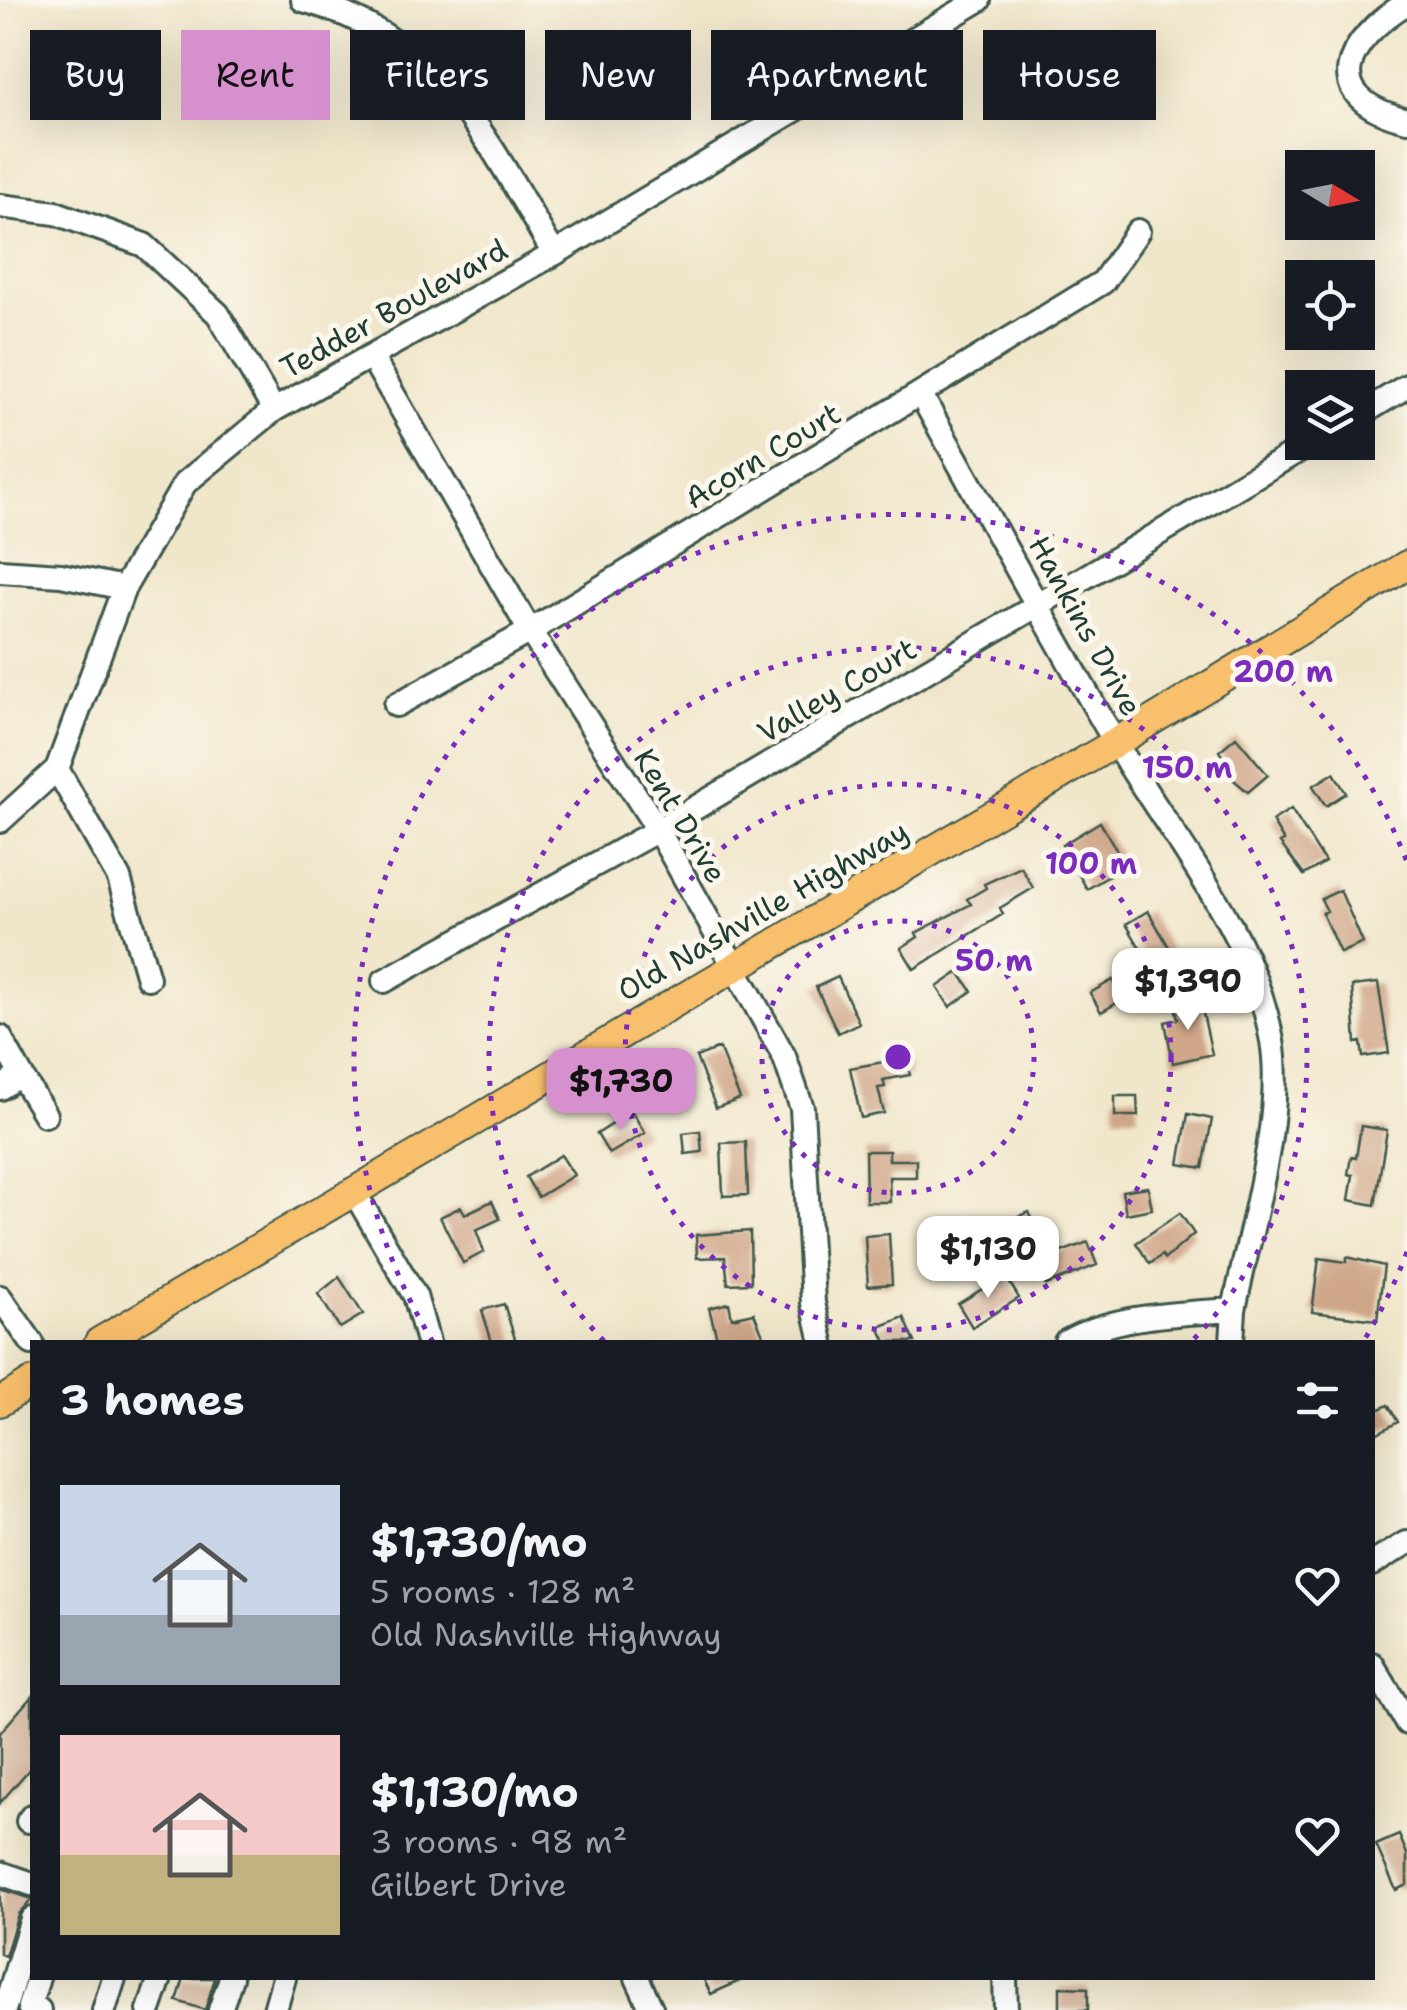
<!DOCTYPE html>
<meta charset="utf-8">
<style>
body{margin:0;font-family:"Shantell Sans",sans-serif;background:#242831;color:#f1f3f6;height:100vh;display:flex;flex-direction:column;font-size:38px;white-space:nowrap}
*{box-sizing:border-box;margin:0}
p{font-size:32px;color:#9ea1a6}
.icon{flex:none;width:55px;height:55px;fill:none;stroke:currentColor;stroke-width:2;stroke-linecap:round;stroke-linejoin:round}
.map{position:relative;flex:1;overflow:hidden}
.drawer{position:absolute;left:30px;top:1340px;width:1345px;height:640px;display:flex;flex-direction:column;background:#171b24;border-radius:0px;box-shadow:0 10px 40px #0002}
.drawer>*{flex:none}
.top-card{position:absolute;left:30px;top:30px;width:1348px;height:90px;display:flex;gap:20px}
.needle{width:65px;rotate:100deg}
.buttons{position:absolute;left:1285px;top:150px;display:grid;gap:20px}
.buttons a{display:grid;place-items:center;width:90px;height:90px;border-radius:0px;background:#171b24;box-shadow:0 10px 40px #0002;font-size:50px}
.price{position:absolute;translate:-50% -85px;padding:0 22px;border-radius:20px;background:#fff;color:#222;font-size:32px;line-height:65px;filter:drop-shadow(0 2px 5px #0008)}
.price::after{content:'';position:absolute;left:50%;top:60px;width:30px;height:22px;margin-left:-15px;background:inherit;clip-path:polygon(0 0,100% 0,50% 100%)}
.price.selected{background:#d690ce;color:#111}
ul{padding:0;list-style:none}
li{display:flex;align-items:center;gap:30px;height:250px;padding:0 30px}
li span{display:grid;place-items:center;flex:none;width:280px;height:200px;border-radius:0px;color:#555}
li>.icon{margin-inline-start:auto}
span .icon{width:120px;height:120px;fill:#fffc;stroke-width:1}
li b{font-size:42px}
h2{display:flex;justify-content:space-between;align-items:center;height:120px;padding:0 30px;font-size:42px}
.pill{padding:0 35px;border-radius:0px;background:#171b24;box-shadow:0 10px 40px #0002;font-size:35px;line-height:90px}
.pill.selected{background:#d690ce;color:#111}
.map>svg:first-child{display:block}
.building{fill:#cfa688}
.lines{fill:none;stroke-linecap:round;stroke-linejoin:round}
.minor-casing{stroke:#3e564a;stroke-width:28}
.major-casing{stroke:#3e564a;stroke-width:32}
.minor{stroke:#fff;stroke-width:22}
.major{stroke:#f8bf6c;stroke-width:28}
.ring{fill:none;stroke:#7b2cbf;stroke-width:5;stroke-dasharray:5 10}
.labels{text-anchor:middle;stroke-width:10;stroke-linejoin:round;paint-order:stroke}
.street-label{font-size:30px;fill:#1f3d34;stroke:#fbf7ec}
.centre{fill:#7b2cbf;stroke:#fbf7ec;stroke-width:5}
.ring-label{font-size:30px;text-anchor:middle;font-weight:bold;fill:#7b2cbf;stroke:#fbf7ec;stroke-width:10;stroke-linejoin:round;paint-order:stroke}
</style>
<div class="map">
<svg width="1407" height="2010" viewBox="0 0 1407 2010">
<rect width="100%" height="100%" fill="#fbf7ec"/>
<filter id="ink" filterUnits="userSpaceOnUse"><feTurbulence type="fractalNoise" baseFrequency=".01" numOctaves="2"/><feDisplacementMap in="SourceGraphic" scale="20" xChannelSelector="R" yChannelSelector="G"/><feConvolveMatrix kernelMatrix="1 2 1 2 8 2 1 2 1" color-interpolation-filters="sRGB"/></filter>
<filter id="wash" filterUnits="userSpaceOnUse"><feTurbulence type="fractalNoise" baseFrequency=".0048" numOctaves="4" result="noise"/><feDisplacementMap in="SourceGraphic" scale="40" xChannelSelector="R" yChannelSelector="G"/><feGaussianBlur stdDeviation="2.25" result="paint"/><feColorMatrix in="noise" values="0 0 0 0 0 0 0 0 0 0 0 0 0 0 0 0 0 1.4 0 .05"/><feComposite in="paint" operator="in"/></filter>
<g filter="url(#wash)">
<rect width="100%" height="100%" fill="#f0e6ca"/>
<g id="blocks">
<path class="building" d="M1236 737 1268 775 1248 792 1228 775 1232 771 1219 751Z
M1334 773 1346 793 1326 806 1313 786Z
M1291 809 1325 862 1304 875 1280 843 1284 841 1272 821Z
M1100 822 1126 866 1087 889 1062 845Z
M1021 867 1033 888 1000 908 1003 914 914 969 901 948 918 937 916 933 971 904 967 899 986 888 984 884Z
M1340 890 1363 943 1340 953 1322 913 1327 911 1321 899Z
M1148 911 1176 959 1154 972 1126 924Z
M959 972 972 991 950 1007 937 987Z
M838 977 859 1023 838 1033 816 987Z
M1113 980 1124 999 1101 1012 1090 993Z
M1378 983 1389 1053 1363 1057 1361 1042 1356 1043 1352 986Z
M1200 1000 1212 1054 1173 1063 1165 1022 1178 1019 1175 1006Z
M719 1048 740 1099 716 1108 696 1057Z
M906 1058 910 1075 883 1080 885 1087 878 1088 884 1113 861 1118 850 1068Z
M665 1072 676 1091 657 1101 647 1082Z
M1115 1096H1137L1138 1116H1115Z
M632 1112 645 1133 609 1154 597 1134Z
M1188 1114 1212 1119 1203 1168 1179 1164Z
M1361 1126 1387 1130 1375 1205 1349 1200 1353 1175 1348 1174 1351 1157 1356 1158Z
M700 1131 702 1152 685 1154 683 1133Z
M746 1142 748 1195 723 1196 721 1143Z
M865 1151H889V1160H916V1177H889L890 1202H866Z
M561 1155 574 1175 538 1197 526 1177Z
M1148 1187 1152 1209 1126 1214 1122 1191Z
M492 1201 500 1219 476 1230 484 1252 463 1263 440 1217 461 1207 465 1214Z
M1029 1212 1038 1231 1017 1241 1008 1221Z
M1180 1213 1194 1234 1165 1259 1162 1255 1150 1264 1136 1243Z
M750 1231 751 1283 728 1284 725 1257 697 1258 696 1235Z
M889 1234 892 1284 868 1286 865 1236Z
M1088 1242 1097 1265 1046 1285 1037 1261Z
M1347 1257 1384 1266 1377 1320 1312 1312 1319 1258 1346 1262Z
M1005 1275 1019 1298 972 1327 958 1304Z
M339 1277 363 1314 340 1328 318 1294Z
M729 1303 732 1318 754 1313 765 1340 718 1342 709 1308Z
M504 1304 516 1342H492L482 1310Z
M904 1317 915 1342H886L879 1327Z
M1388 1405 1398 1422 1372 1436V1413Z
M32 1696V1766L0 1803V1733Z
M1399 1835 1407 1854V1885L1396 1890 1376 1845Z
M0 1889 32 1899 18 1914 5 1956 0 1954Z
M184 1978H215L205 2010 177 2001Z
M703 1978H746L711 1994Z
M1060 1987 1088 1988V2010H1060Z"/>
</g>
</g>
<g filter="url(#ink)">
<use href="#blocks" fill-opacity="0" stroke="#3e564a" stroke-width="2.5"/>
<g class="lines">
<defs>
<path id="minor" d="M303 0C442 38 487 139 554 254
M1407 3C1345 40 1316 98 1407 120
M0 206 56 213 144 245 218 314 274 410
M372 358 530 631 658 830 784 1056 802 1108 813 1303 822 1342
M921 395C985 510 1047 626 1114 740 1169 835 1253 929 1272 1041 1285 1117 1249 1232 1234 1310L1232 1342
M1358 416 1407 386
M0 571 61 575 124 588
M396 705 530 631 1103 282 1138 231
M57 769 119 878 148 978
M0 821 57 769 124 588 185 483 274 410 554 254 979 0
M384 981 658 830 1313 442
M0 1037 21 1075
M0 1088 21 1075 45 1115
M353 1190 415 1296 428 1342
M0 1297 32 1343
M1066 1342C1115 1314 1179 1314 1234 1310
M1372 1564 1407 1543
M1372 1664 1407 1723
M28 1821 32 1816
M0 1873 32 1884
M38 1978 29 2007 39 2010
M637 1978 652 2010
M1005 1978 1006 2010
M4 2010 32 1919
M104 2010 114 1978
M149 2010 160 1978
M220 2010 231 1978
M275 2010 284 1978"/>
<path id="major" d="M99 1342 1115 743 1407 565
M0 1402 32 1382"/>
</defs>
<use href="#minor" class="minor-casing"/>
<use href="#major" class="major-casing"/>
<use href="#minor" class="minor"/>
<use href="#major" class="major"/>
</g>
</g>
<g class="ring">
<circle cx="898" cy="1057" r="136"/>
<circle cx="898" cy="1057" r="273"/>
<path d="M604 1341A409 409 0 1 1 1192 1341"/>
<path d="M1407 1252A545 545 0 0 1 1363 1342M433 1342A545 545 0 1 1 1407 862"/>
</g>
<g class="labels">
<g class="street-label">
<text transform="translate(394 309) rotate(-29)" y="10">Tedder Boulevard</text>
<text transform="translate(763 456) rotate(-31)" y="10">Acorn Court</text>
<text transform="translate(1085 626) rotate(61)" y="10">Hankins Drive</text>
<text transform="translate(837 691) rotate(-30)" y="10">Valley Court</text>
<text transform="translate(680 816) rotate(59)" y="10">Kent Drive</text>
<text transform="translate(763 911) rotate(-30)" y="10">Old Nashville Highway</text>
</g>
</g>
<circle cx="898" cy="1057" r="15" class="centre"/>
<g class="ring-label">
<text x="1283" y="682">200 m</text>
<text x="1187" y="778">150 m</text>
<text x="1091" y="874">100 m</text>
<text x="994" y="971">50 m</text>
</g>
</svg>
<div class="buttons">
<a><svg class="needle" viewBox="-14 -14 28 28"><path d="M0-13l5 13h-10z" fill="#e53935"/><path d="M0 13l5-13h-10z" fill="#9ea1a6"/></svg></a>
<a><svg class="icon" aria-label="locate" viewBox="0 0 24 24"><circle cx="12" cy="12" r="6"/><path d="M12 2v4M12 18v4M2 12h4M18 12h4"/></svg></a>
<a><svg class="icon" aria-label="layers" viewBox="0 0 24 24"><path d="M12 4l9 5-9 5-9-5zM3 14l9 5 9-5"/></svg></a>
</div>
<b class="price" style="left:1188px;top:1033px">$1,390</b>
<b class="price selected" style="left:621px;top:1133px">$1,730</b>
<b class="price" style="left:988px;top:1301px">$1,130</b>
<div class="top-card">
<a class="pill">Buy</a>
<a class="pill selected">Rent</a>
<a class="pill">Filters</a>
<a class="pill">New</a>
<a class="pill">Apartment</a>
<a class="pill">House</a>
</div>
<section class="drawer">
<h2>3 homes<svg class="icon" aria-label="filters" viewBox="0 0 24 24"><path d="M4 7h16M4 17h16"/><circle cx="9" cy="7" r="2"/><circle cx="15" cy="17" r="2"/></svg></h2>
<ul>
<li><span style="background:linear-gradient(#c9d6e8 65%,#9aa5b1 0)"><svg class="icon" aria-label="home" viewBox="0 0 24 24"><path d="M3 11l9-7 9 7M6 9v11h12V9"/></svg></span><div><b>$1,730/mo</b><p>5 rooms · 128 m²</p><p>Old Nashville Highway</p></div><svg class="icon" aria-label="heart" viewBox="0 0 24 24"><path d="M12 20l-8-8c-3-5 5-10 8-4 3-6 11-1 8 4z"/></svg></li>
<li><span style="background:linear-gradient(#f6c9c9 60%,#c2b280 0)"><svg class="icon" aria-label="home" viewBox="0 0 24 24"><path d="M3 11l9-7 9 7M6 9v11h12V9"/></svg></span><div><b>$1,130/mo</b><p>3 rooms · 98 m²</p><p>Gilbert Drive</p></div><svg class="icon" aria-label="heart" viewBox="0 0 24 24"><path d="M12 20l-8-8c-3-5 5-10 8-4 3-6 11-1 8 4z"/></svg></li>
</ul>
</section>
</div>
